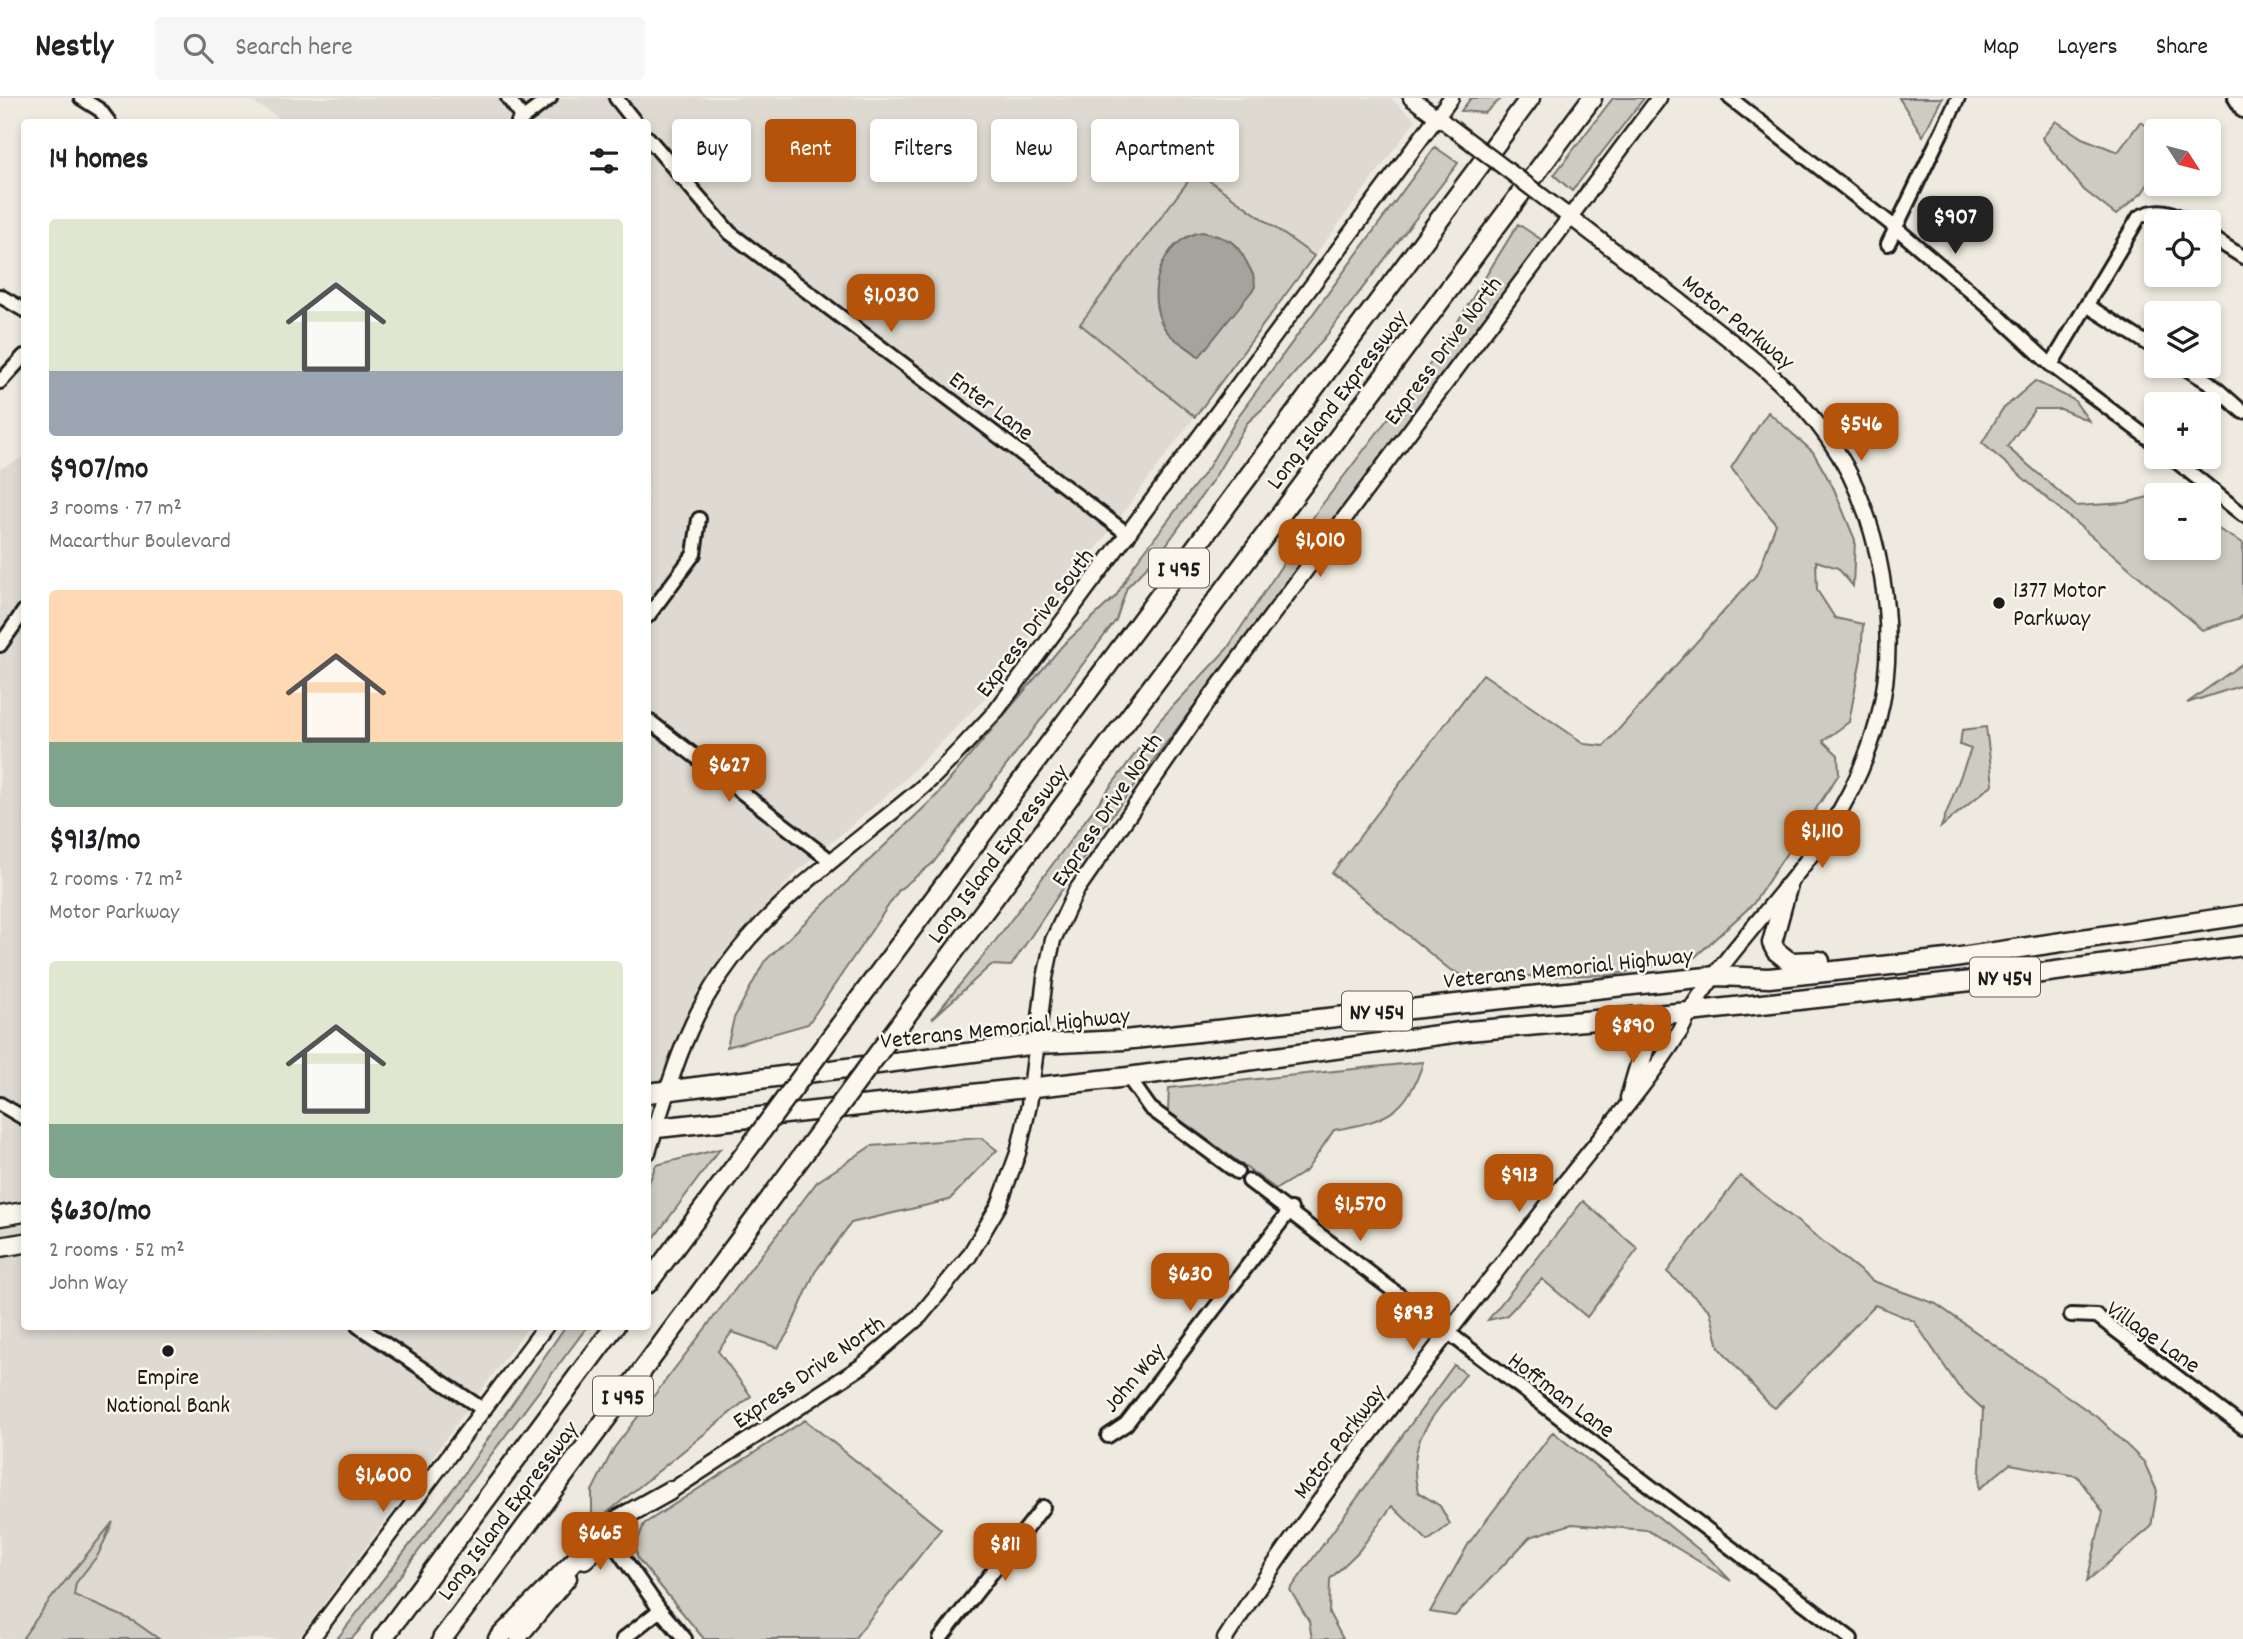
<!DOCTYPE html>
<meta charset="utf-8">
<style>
body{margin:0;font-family:Dekko,sans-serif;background:#f6f6f6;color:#202124;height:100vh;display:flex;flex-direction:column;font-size:26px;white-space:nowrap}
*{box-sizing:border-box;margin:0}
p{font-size:23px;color:#757577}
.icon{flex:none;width:38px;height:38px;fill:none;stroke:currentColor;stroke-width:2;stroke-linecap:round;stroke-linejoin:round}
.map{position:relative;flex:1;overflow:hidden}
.side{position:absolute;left:21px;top:21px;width:630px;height:1211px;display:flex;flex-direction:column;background:#fff;border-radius:7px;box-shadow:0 4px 10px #0003}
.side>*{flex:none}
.top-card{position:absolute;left:672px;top:21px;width:665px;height:63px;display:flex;gap:14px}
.needle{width:46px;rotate:126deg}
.fabs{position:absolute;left:2144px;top:21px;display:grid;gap:14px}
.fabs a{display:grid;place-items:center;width:77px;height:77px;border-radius:7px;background:#fff;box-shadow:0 4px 10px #0003;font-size:35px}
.price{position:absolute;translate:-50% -60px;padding:0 16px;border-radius:14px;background:#b45309;color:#fff;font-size:23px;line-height:46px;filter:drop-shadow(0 2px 4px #0008)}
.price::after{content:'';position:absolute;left:50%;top:42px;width:21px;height:16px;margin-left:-10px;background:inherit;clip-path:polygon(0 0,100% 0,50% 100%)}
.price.active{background:#222;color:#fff}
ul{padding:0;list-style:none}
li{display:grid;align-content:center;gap:14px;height:371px;padding:0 28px}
li span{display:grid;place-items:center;height:217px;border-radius:7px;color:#555}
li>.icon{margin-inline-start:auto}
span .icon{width:126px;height:126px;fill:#fffc;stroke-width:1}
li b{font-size:30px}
h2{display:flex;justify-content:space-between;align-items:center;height:84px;padding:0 28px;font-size:30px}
.chip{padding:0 24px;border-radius:7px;background:#fff;box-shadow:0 4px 10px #0003;font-size:24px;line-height:63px}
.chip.active{background:#b45309;color:#fff}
header{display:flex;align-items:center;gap:42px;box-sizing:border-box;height:98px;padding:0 35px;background:#fff;border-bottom:2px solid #e0e0e0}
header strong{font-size:33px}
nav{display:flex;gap:38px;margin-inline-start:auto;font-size:24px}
.search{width:490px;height:63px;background:#f6f6f6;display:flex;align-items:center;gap:18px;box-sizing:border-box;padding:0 24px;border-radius:7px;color:#757577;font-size:26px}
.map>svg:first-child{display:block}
.built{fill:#dedad1}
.green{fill:#ceccc2;stroke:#75746f;stroke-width:2}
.water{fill:#a6a39d;stroke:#6f6d69;stroke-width:2}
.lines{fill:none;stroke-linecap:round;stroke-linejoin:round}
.minor-casing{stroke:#1c1c1c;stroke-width:18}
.major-casing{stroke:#1c1c1c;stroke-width:19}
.highway-casing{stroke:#1c1c1c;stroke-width:23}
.minor{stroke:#fbf7ec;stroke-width:12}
.major{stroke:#fbf7ec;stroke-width:14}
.highway{stroke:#fbf7ec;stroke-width:18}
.major-bridge-casing{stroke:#1c1c1c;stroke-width:19;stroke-linecap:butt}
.highway-bridge-casing{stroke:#1c1c1c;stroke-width:23;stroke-linecap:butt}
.major-bridge{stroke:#fbf7ec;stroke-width:14}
.highway-bridge{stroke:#fbf7ec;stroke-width:18}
.poi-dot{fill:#1c1c1c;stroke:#fbf7ec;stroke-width:2.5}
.labels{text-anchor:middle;stroke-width:5;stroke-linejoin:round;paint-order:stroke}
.shield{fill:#fbf7ec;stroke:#5f5e5a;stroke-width:2}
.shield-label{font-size:23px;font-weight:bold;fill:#1c1c1c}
.street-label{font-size:24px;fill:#1c1c1c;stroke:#fbf7ec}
.poi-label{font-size:24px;fill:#1c1c1c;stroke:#fbf7ec;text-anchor:start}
</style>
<header>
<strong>Nestly</strong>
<div class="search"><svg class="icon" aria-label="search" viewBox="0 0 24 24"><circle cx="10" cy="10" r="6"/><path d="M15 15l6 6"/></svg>Search here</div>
<nav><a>Map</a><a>Layers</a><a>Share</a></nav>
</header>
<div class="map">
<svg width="2243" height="1541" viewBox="0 0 2243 1541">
<rect width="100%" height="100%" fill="#eeeadf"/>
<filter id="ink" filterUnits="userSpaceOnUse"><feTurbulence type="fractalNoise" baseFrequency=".0143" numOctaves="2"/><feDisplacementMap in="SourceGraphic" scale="14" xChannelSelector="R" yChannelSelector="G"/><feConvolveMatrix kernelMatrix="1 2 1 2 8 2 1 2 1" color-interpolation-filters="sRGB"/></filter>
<g filter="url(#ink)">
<path class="built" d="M246 0H1390L1416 22 985 600 902 684 797 774 729 848 689 928 648 1036V24H287Z
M24 359V1228L528 1229 298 1541H159L133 1523 103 1508 82 1503H48L22 1541H0V371Z"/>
<path class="green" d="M1471 0H1502L1485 15 1461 13Z
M1613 0H1644L1572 93 1554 77Z
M1899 0H1942L1923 38Z
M2056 23 2082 40 2118 54 2140 24 2158 33 2156 74 2142 95 2116 117 2084 92 2042 40Z
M1435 49 1458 65 1326 238 1272 302 1247 325 1213 382 1161 454 1127 489 1116 522 933 765 899 792 808 926 727 949 734 920 764 864 937 697 1062 548 1116 498 1134 467 1208 370 1239 317Z
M1196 73 1314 158 1195 319 1080 226Z
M1518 126 1542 142 1108 723 1011 868 991 867 932 921 993 846 1161 621 1227 551 1318 412 1439 254Z
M2035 283 2074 302 2089 323 2061 311H2035L2007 349 2076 408 2125 405 2156 397H2157L2156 450H2208L2209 426 2243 445V517L2240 520 2202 532 1982 345 2002 312Z
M1768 314 1813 354 1834 391 1855 442 1853 488 1838 470 1816 463 1817 492 1835 520 1863 526 1861 560 1849 624 1823 643 1838 657 1839 676 1753 806 1695 859 1612 877 1465 879 1449 871 1332 775 1483 576 1585 646 1604 648 1758 475 1776 426 1731 370Z
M2243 564V587L2187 605 2243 565Z
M1986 629 1993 686 1941 729 1971 651 1960 647 1962 632Z
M1423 964C1408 1016 1384 1023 1334 1032L1306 1073 1276 1091 1168 1013 1169 990Z
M981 1040 997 1052 949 1102 851 1125 815 1174 789 1233 778 1250 732 1234 718 1253 751 1298 592 1427V1393L614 1350 817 1084 871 1048Z
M720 1051 648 1148V1087L656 1067Z
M1740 1078 1873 1183 1936 1206 2101 1322 2144 1364 2157 1393 2151 1429 2087 1483 2103 1414 2077 1378 2010 1366 1979 1391 1983 1311 1958 1288 1914 1223 1875 1207 1775 1310 1768 1305 1719 1249 1710 1213 1667 1174Z
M1583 1103 1638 1151 1587 1219 1542 1181 1506 1218 1488 1222Z
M565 1229H587L357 1535 351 1541H337L459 1383Z
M1454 1267 1466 1276C1436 1316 1404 1341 1418 1394L1440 1408 1450 1426 1428 1443 1392 1408 1358 1454 1330 1481 1329 1515 1343 1541H1312L1309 1523 1290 1492Z
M805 1322 941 1431 854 1541H704L638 1461 635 1450 644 1426Z
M1553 1334 1708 1459 1731 1483 1647 1432 1572 1426 1530 1439 1455 1518 1430 1514 1469 1445Z
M113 1424 98 1457 76 1485 74 1497 133 1523 159 1541H22L49 1503Z"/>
<path class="water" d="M1202 134C1226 140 1234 140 1246 163 1251 173 1255 177 1255 189L1199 259C1188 248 1173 243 1165 231 1143 197 1161 140 1202 134Z"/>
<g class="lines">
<defs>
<path id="minor" d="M81 0 100 12 109 24
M508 0 523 20
M616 0 635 24
M1730 0 1896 130 1990 210 2051 267 2156 346
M2235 0 2243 13
M518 24 550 0
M648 40 730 135 1129 437
M2208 137 2243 159
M1888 146 1958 0
M0 198 24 212
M2088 208 2156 251
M2051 267 2139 119C2159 109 2171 113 2189 124
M2182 268 2210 285 2243 314
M0 284 24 258
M2171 359 2243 417
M648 518 694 456 699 421
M0 547 24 513
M648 622 831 763
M1128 979 1150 1010 1237 1074
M0 1006 24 1020
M1249 1083 1851 1541
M2071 1217 2097 1218 2243 1329
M358 1228 484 1312
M1108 1338 1126 1326 1291 1111
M610 1441 660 1512 685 1541
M623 1541 660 1512
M940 1541 1043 1409"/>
<path id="major" d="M1411 0 1444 24
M648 1054C665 1002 678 949 706 900 756 812 842 757 918 693 946 669 971 639 996 613L1451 0
M663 1398 862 1268 920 1218 969 1158 999 1107 1018 1055 1029 1007 1045 880 1053 842 1076 793 1210 600 1659 0
M585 1463 627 1425
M311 1541 546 1228
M518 1541 569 1480
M1225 1541C1325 1384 1447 1239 1560 1091 1599 1040 1645 990 1679 935 1684 928 1686 919 1691 911 1758 809 1844 748 1878 622 1901 534 1881 415 1828 340 1794 291 1746 254 1699 218 1655 183 1610 150 1565 115"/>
<path id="highway" d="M1787 790 1772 845 1776 853 1790 864 1820 863
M905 919 1592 0
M840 927 1530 0
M1607 928 1631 931 1645 949 1630 1000
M648 995 1038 946 1124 942 1716 878 1769 880 1947 861 2243 817
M648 1031 1128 979 1468 933 1689 914 2026 877 2243 848
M0 1118 24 1114
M0 1149 24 1145
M648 1185 740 1062
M382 1541 615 1228
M442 1541 805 1054
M498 1541 599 1438 619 1421 669 1393"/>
</defs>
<use href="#minor" class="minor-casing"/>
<use href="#major" class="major-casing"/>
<use href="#highway" class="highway-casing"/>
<use href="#minor" class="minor"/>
<use href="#major" class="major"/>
<use href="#highway" class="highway"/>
<defs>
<path id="major-bridge" d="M1448 27 1563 114"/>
<path id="highway-bridge" d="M805 1054 905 919
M740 1062 840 927"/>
</defs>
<use href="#major-bridge" class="major-bridge-casing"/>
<use href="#highway-bridge" class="highway-bridge-casing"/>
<use href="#major-bridge" class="major-bridge"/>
<use href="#highway-bridge" class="highway-bridge"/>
</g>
</g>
<g class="poi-dot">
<circle cx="1999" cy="505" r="7"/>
<circle cx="168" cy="1253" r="7"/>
</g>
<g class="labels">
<g class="shield">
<rect x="1149" y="450.5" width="60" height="39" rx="5"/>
<rect x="1970" y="859.5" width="70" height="39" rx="5"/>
<rect x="1342" y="893.5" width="70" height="39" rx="5"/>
<rect x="593" y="1278.5" width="60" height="39" rx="5"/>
</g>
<g class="shield-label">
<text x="1179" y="478">I 495</text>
<text x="2005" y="887">NY 454</text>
<text x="1377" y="921">NY 454</text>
<text x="623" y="1306">I 495</text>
</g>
<g class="street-label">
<text transform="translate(1739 223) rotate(39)" y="8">Motor Parkway</text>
<text transform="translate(1442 252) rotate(-53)" y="8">Express Drive North</text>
<text transform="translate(1336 301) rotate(-53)" y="8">Long Island Expressway</text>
<text transform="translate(992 307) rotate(37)" y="8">Enter Lane</text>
<text transform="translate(1034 524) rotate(-53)" y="8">Express Drive South</text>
<text transform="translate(1106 711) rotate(-56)" y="8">Express Drive North</text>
<text transform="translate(997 755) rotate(-53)" y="8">Long Island Expressway</text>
<text transform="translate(1568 869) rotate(-6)" y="8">Veterans Memorial Highway</text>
<text transform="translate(1005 929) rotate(-6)" y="8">Veterans Memorial Highway</text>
<text transform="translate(2154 1238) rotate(35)" y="8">Village Lane</text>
<text transform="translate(808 1273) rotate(-35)" y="8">Express Drive North</text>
<text transform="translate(1133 1279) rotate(-50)" y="8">John Way</text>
<text transform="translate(1562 1296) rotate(37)" y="8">Hoffman Lane</text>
<text transform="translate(1338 1343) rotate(-53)" y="8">Motor Parkway</text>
<text transform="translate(507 1412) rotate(-53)" y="8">Long Island Expressway</text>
</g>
<g class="poi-label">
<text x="2013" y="499">1377 Motor<tspan x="2013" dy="28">Parkway</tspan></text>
<text x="168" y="1286" text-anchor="middle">Empire<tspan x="168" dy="28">National Bank</tspan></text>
</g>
</g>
</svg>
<div class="fabs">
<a><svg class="needle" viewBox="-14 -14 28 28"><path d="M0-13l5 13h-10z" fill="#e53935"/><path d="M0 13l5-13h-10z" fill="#757577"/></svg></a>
<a><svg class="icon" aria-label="locate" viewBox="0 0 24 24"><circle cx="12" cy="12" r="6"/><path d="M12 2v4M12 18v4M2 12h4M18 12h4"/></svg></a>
<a><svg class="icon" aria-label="layers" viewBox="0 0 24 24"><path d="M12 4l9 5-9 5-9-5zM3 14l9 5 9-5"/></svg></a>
<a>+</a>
<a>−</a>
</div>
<b class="price active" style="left:1955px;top:158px">$907</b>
<b class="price" style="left:891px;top:236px">$1,030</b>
<b class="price" style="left:1861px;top:365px">$546</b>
<b class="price" style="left:1320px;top:481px">$1,010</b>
<b class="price" style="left:729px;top:706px">$627</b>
<b class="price" style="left:1822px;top:772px">$1,110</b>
<b class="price" style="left:1633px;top:967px">$890</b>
<b class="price" style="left:1519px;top:1116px">$913</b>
<b class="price" style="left:1360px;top:1145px">$1,570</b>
<b class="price" style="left:1190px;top:1215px">$630</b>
<b class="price" style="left:1413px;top:1254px">$893</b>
<b class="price" style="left:383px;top:1416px">$1,600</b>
<b class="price" style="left:600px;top:1474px">$665</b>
<b class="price" style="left:1005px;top:1485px">$811</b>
<div class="top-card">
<a class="chip">Buy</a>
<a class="chip active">Rent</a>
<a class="chip">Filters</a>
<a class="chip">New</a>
<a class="chip">Apartment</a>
</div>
<section class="side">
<h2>14 homes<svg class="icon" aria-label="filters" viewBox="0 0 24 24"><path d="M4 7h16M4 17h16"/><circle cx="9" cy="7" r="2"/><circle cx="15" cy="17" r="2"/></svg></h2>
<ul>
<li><span style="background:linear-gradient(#dfe7d0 70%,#9aa5b1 0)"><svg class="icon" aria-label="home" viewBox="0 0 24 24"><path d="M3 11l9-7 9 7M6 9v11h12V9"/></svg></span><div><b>$907/mo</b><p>3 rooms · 77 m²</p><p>Macarthur Boulevard</p></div></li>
<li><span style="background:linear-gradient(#ffd9b3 70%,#7fa58c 0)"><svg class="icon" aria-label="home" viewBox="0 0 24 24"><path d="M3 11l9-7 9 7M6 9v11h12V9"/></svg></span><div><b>$913/mo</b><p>2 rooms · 72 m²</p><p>Motor Parkway</p></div></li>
<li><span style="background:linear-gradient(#dfe7d0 75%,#7fa58c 0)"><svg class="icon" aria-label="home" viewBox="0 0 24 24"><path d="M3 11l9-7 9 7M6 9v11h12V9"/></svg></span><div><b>$630/mo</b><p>2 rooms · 52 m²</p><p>John Way</p></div></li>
</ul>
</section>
</div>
